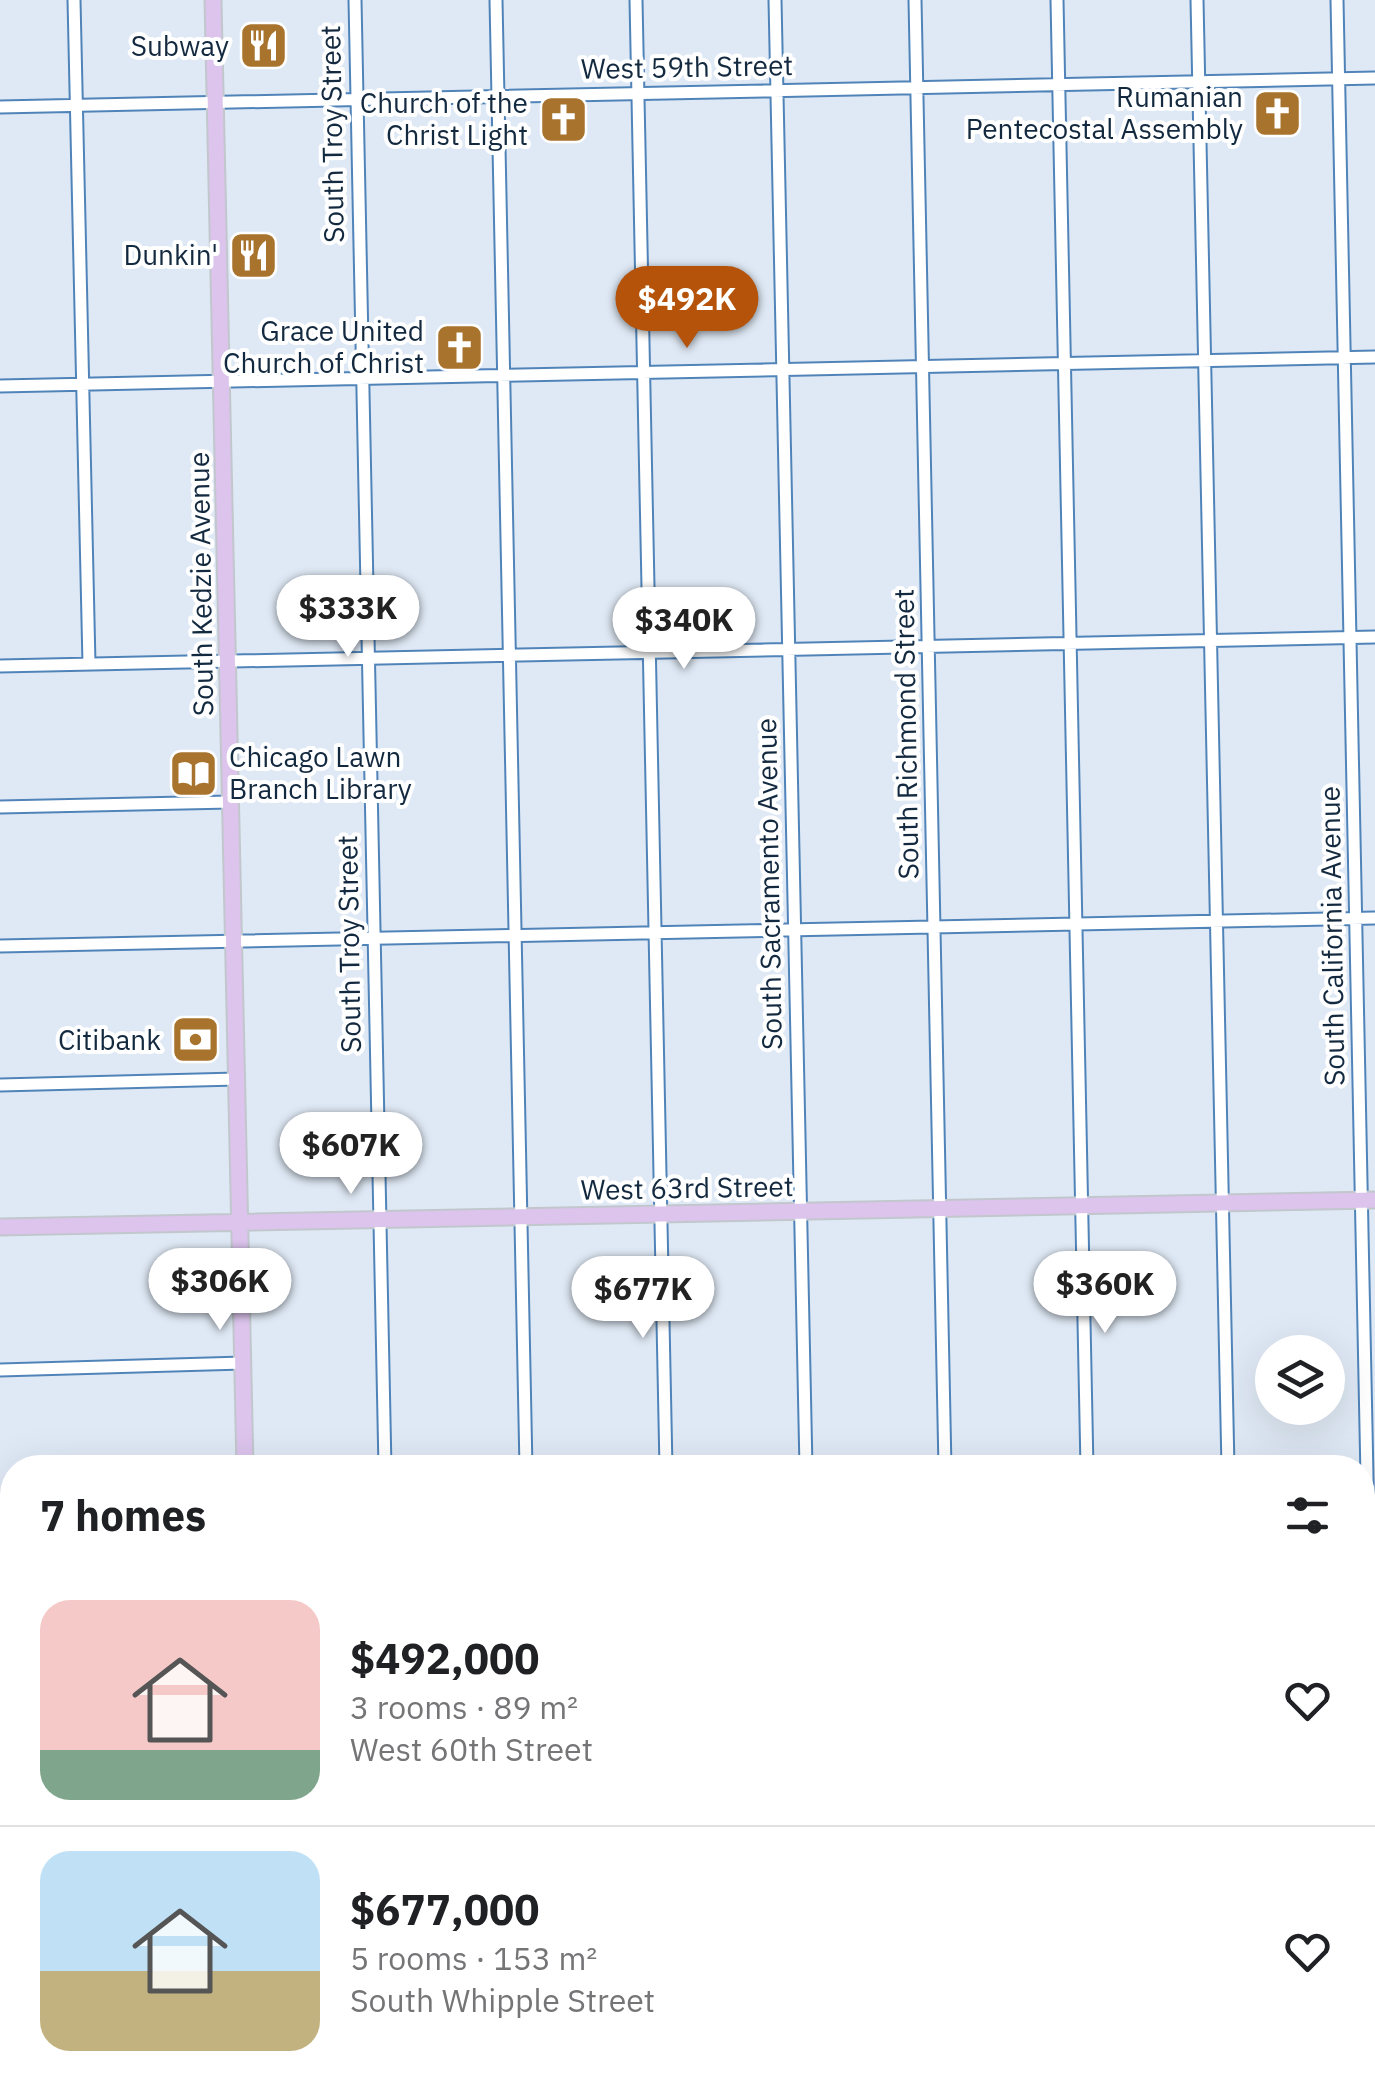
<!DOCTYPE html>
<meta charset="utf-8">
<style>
body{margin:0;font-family:"IBM Plex Sans",sans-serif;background:#f2f2f2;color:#202124;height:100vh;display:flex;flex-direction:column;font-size:38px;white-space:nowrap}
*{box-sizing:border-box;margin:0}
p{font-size:32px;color:#757577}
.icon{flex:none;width:55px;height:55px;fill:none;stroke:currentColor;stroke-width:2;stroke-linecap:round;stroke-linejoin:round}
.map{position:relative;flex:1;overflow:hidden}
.side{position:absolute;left:0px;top:1455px;width:1375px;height:642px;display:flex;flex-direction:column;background:#fff;border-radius:40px 40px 0 0;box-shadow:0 10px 40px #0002}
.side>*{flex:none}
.controls{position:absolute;left:1255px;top:1335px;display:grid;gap:20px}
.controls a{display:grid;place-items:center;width:90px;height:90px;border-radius:50%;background:#fff;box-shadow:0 10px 40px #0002;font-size:50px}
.price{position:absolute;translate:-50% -85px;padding:0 22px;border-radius:35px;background:#fff;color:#222;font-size:32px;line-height:65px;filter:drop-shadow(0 2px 5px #0008)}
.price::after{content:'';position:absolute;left:50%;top:60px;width:30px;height:22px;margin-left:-15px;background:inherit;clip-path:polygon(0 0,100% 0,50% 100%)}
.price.selected{background:#b45309;color:#fff}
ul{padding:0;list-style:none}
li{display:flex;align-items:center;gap:30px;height:250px;padding:0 40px}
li+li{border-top:2px solid #e0e0e0}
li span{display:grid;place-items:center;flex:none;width:280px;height:200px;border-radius:30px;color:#555}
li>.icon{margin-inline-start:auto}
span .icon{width:120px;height:120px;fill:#fffc;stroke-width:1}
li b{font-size:42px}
h2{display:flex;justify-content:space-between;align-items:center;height:120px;padding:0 40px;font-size:42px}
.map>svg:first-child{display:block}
.green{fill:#f4ccd1}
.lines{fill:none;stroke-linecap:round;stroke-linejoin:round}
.minor-casing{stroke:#5084b9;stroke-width:15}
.major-casing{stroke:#c2c7cd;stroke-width:19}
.minor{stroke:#fff;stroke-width:11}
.major{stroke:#dcc4ed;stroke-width:15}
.labels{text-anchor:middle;stroke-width:8;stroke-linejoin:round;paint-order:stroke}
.poi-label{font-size:28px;fill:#13293f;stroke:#fff;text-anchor:end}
.street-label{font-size:28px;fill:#13293f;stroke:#fff}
</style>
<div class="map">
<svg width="1375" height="2097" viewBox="0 0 1375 2097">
<rect width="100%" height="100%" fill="#dfe9f5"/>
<path class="green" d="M661 589H693V612L661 613Z"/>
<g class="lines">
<defs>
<path id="minor" d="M74 0 89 664
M355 0 385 1468
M496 0 526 1468
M636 0 666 1468
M775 0 806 1468
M915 0 945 1468
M1057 0 1087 1468
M1197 0 1228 1468
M1337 0 1375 1871
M0 107 1375 78
M0 386 1375 357
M0 666 1375 637
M0 807 230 802
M0 946 1375 918
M0 1085 237 1079
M0 1370 243 1363
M0 1509H12
M0 1649H12
M0 1787H12
M0 1926H12
M1362 2041H1375
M0 2066 12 2065
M398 2085V2097
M537 2085V2097
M679 2085V2097
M819 2085V2097
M958 2085V2097
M1100 2085V2097
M1240 2085 1241 2097"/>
<path id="major" d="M213 0 245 1468
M0 1227 1375 1200
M255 2085V2097"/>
</defs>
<use href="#minor" class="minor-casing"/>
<use href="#major" class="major-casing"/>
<use href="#minor" class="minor"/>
<use href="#major" class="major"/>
</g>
<defs>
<symbol id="restaurant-square" viewBox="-11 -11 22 22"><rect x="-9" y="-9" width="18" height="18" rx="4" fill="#a8732d" stroke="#fff"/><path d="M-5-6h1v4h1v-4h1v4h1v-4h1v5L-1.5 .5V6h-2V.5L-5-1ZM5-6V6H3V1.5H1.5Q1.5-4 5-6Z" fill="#fff"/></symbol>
<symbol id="church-square" viewBox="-11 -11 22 22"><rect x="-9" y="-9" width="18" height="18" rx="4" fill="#a8732d" stroke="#fff"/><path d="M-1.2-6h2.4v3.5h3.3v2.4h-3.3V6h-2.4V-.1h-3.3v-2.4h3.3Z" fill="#fff"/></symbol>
<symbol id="library-square" viewBox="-11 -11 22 22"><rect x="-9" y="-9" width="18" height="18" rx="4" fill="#a8732d" stroke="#fff"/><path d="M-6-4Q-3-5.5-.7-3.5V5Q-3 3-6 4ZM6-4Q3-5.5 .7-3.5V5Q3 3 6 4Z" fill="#fff"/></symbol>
<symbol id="bank-square" viewBox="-11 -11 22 22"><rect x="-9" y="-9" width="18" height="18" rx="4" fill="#a8732d" stroke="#fff"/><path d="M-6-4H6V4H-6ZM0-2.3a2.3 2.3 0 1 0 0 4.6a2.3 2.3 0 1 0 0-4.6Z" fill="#fff"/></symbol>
</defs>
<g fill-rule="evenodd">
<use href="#restaurant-square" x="236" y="18" width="55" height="55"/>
<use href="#church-square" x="1250" y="86" width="55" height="55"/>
<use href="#church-square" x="536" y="92" width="55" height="55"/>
<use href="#restaurant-square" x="226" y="228" width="55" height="55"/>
<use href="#church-square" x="432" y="320" width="55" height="55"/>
<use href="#library-square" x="166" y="746" width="55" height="55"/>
<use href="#bank-square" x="168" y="1012" width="55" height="55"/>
</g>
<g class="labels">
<g class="poi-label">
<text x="229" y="56">Subway</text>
<text x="1243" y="107">Rumanian<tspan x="1243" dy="32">Pentecostal Assembly</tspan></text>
<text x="528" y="113">Church of the<tspan x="528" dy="32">Christ Light</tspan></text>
<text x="218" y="265">Dunkin'</text>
<text x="424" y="341">Grace United<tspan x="424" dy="32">Church of Christ</tspan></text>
<text x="229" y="767" text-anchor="start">Chicago Lawn<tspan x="229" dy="32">Branch Library</tspan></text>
<text x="161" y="1050">Citibank</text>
</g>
<g class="street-label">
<text transform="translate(687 67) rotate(-1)" y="10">West 59th Street</text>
<text transform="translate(332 134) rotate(-91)" y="10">South Troy Street</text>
<text transform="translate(201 584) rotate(-91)" y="10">South Kedzie Avenue</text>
<text transform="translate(906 734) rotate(-91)" y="10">South Richmond Street</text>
<text transform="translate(769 884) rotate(-91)" y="10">South Sacramento Avenue</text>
<text transform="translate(1332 936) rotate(-91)" y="10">South California Avenue</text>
<text transform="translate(349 944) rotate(-91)" y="10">South Troy Street</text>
<text transform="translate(687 1188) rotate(-1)" y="10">West 63rd Street</text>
</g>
</g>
</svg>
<div class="controls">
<a><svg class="icon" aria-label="layers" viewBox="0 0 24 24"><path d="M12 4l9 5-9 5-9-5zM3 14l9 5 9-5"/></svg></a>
</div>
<b class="price selected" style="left:687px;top:351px">$492K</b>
<b class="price" style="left:348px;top:660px">$333K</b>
<b class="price" style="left:684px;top:672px">$340K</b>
<b class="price" style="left:351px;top:1197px">$607K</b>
<b class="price" style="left:220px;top:1333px">$306K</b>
<b class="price" style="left:1105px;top:1336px">$360K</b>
<b class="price" style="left:643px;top:1341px">$677K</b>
<section class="side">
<h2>7 homes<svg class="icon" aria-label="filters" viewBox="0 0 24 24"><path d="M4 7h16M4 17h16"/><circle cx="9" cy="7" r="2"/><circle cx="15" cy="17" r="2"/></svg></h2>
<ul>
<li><span style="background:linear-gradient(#f6c9c9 75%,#7fa58c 0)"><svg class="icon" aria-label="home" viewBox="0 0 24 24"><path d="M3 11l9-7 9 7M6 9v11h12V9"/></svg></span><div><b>$492,000</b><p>3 rooms · 89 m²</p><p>West 60th Street</p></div><svg class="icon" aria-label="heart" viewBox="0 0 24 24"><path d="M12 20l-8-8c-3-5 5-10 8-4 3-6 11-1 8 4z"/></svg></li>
<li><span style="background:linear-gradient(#bfe0f5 60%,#c2b280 0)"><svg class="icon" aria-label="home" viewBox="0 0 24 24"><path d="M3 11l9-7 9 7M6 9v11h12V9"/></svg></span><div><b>$677,000</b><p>5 rooms · 153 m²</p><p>South Whipple Street</p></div><svg class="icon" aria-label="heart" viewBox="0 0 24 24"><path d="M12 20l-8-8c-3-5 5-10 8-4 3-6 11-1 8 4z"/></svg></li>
</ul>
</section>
</div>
